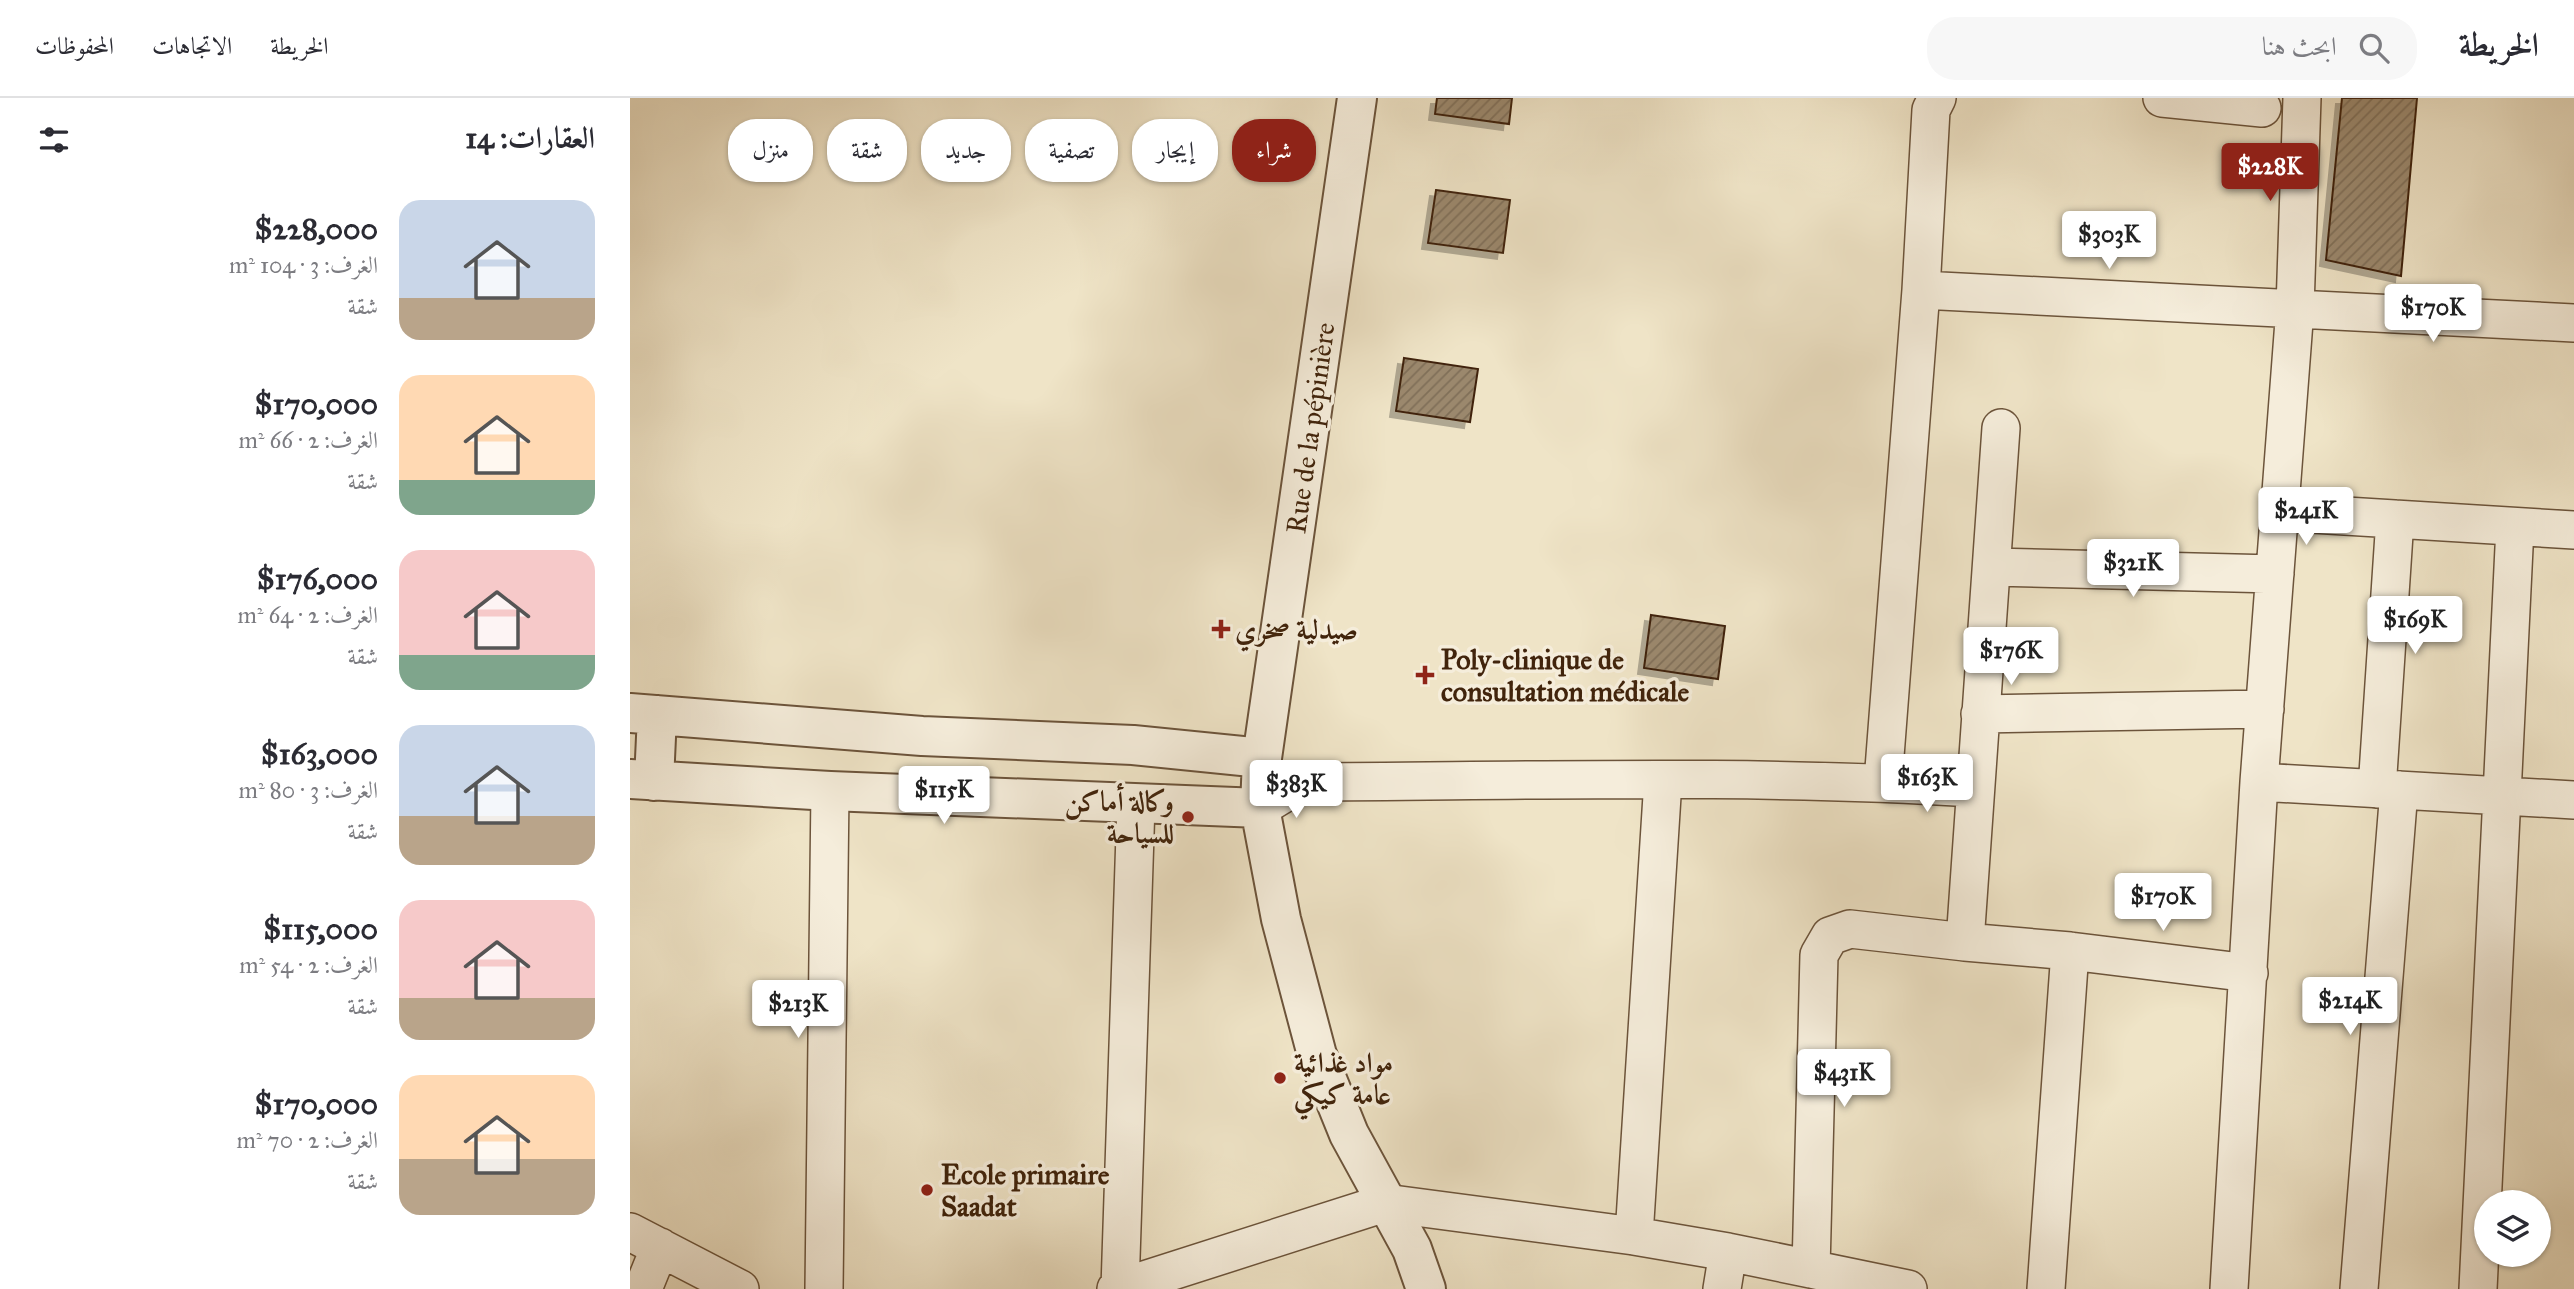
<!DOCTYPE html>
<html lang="ar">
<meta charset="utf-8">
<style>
body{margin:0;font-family:"IM FELL Great Primer",Amiri,serif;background:#f7f7f7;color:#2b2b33;direction:rtl;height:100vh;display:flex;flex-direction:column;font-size:26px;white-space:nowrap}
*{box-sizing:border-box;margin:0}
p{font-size:23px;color:#7c7c81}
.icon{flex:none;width:38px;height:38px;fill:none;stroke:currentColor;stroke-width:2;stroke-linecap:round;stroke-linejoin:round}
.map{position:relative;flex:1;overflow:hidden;direction:ltr}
.details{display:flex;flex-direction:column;background:#fff;width:630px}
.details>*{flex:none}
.guide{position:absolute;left:21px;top:21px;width:665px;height:63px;direction:rtl;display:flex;gap:14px}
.controls{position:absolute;left:1844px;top:1092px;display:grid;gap:14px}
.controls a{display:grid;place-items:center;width:77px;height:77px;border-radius:50%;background:#fff;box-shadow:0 2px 5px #0004;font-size:35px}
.price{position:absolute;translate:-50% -60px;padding:0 16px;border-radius:7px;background:#fff;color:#222;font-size:23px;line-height:46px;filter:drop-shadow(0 2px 4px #0008)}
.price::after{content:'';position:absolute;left:50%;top:42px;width:21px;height:16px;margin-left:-10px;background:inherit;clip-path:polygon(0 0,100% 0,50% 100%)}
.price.on{background:#8f2418;color:#fff}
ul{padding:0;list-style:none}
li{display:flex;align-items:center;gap:21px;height:175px;padding:0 35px}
li span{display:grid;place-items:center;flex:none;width:196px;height:140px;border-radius:21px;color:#555}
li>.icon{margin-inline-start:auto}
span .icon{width:84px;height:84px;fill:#fffc;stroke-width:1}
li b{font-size:30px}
h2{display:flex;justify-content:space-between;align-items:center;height:84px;padding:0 35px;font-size:30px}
.chip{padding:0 24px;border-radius:28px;background:#fff;box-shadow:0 2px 5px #0004;font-size:24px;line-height:63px}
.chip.on{background:#8f2418;color:#fff}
header{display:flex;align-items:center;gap:42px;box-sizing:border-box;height:98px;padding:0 35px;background:#fff;border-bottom:2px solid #e1e1e2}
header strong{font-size:33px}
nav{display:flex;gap:38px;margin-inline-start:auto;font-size:24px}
.search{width:490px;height:63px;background:#f7f7f7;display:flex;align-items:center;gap:18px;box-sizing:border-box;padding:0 24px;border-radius:28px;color:#7c7c81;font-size:26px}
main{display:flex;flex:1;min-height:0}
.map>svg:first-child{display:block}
.building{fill:url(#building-hatch);stroke:#41240c;stroke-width:2;filter:url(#shadow)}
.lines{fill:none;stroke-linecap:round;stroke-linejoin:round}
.minor-casing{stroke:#6c543b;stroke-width:40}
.tertiary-casing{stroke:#6c543b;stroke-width:42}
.minor{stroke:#f5eddb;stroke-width:37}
.tertiary{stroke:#f5eddb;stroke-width:38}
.poi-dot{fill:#8f2418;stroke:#f5eddb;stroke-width:2.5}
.labels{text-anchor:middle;stroke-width:7;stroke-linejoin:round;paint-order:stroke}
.street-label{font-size:28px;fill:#41240c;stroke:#f5eddb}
.poi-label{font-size:28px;font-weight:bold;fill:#41240c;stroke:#f5eddb;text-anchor:start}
</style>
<header>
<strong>الخريطة</strong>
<div class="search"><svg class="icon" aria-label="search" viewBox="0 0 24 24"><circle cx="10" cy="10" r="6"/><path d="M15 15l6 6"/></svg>ابحث هنا</div>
<nav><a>الخريطة</a><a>الاتجاهات</a><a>المحفوظات</a></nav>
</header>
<main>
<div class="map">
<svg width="1944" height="1191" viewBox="0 0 1944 1191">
<defs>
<pattern id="building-hatch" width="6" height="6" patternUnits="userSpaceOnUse" patternTransform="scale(1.75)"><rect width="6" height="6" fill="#9b886d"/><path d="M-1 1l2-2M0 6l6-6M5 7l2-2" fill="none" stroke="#806f58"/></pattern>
<filter id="shadow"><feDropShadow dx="-6" dy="6" stdDeviation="0" flood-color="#0004"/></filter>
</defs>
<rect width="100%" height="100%" fill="#efe4c7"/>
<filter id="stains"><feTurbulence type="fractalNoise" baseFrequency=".00286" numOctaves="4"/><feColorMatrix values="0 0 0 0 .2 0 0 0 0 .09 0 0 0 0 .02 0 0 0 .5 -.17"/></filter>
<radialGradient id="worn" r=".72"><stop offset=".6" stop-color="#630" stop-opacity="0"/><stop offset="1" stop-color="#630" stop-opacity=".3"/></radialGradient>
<path class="building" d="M807 0H882L879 26 805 16Z
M1712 0H1787L1771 178 1696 162Z
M806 92 880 102 873 155 798 145Z
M774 260 848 271 840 324 766 313Z
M1021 517 1095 528 1088 581 1014 570Z"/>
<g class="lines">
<defs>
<path id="minor" d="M1532 0 1632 10
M1291 192 1944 225
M1650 414 1944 432
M1362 469 1645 476
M1350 616 1635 611
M1253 684 1291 192 1301 12 1307 0
M1629 684 1665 210 1672 0
M1747 691 1765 421
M630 710 673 684C897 683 1121 676 1344 690
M1335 844 1371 330
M0 1134 110 1191
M1004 1138 1033 682
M1181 1171 1189 857 1200 838 1220 831 1335 844 1440 853 1619 875
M490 1190 506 706
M13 1191 30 1149
M194 1191 200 693
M486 1191 755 1105 1004 1138 1098 1154 1278 1191
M1092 1191 1098 1154
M1416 1191 1440 853
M1599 1191 1629 684 1944 702
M1729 1191 1769 692
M1848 1191 1885 429"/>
<path id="tertiary" d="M727 0 632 660 630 710 651 821 687 957 719 1036 782 1151 796 1191
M0 615 292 638 503 647 632 660
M0 681 200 693 630 710
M24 683 27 617"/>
</defs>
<use href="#minor" class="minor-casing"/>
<use href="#tertiary" class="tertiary-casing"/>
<use href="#minor" class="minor"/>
<use href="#tertiary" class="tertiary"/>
</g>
<g class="poi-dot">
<path d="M587.5 520.5h7v7h7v7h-7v7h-7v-7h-7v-7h7z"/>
<path d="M791.5 566.5h7v7h7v7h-7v7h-7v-7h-7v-7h7z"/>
<circle cx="558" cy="719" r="7"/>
<circle cx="650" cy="980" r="7"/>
<circle cx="297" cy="1092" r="7"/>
</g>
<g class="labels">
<g class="street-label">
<text transform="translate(680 330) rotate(-82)" y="10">Rue de la pépinière</text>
</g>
<g class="poi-label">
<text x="605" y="541">صيدلية صخري</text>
<text x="811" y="571">Poly-clinique de<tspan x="811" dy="32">consultation médicale</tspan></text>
<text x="544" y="713" text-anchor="end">وكالة أماكن<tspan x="544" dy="32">للسياحة</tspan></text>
<text x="664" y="974">مواد غذائية<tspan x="664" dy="32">عامة كيكي</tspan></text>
<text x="311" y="1086">Ecole primaire<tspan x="311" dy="32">Saadat</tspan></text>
</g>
</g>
<rect width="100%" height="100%" filter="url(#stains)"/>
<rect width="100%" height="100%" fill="url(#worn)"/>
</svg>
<div class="controls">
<a><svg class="icon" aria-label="layers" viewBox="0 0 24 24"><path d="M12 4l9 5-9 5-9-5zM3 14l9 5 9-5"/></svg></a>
</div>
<b class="price on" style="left:1640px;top:105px">$228K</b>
<b class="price" style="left:1479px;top:173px">$303K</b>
<b class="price" style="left:1803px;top:246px">$170K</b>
<b class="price" style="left:1676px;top:449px">$241K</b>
<b class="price" style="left:1503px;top:501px">$321K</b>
<b class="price" style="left:1785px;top:558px">$169K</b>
<b class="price" style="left:1381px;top:589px">$176K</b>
<b class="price" style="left:1297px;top:716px">$163K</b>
<b class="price" style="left:666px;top:722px">$383K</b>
<b class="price" style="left:314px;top:728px">$115K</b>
<b class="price" style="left:1533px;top:835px">$170K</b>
<b class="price" style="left:1720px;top:939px">$214K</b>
<b class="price" style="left:168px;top:942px">$213K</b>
<b class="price" style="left:1214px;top:1011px">$431K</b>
<div class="guide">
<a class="chip on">شراء</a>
<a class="chip">إيجار</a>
<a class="chip">تصفية</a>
<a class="chip">جديد</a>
<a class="chip">شقة</a>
<a class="chip">منزل</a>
</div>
</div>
<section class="details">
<h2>العقارات: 14<svg class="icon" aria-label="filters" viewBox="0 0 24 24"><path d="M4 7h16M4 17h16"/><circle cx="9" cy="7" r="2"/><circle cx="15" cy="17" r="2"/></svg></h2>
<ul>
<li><span style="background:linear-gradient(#c9d6e8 70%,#b9a48a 0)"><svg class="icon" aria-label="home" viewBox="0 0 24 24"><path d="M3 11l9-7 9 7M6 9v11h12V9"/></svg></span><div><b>$228,000</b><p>الغرف: 3 · 104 m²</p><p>شقة</p></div></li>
<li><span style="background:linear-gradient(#ffd9b3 75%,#7fa58c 0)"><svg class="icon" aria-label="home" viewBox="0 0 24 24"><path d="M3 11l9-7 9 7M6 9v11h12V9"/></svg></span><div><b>$170,000</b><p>الغرف: 2 · 66 m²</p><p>شقة</p></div></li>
<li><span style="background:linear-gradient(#f6c9c9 75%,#7fa58c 0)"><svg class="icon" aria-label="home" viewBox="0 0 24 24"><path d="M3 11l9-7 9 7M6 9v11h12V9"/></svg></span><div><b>$176,000</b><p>الغرف: 2 · 64 m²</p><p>شقة</p></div></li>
<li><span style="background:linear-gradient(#c9d6e8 65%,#b9a48a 0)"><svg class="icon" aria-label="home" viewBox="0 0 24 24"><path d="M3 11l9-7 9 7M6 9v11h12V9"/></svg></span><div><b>$163,000</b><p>الغرف: 3 · 80 m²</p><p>شقة</p></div></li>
<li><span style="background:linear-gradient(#f6c9c9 70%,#b9a48a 0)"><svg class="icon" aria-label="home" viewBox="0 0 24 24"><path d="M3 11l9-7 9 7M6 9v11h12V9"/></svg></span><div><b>$115,000</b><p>الغرف: 2 · 54 m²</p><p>شقة</p></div></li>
<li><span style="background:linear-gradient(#ffd9b3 60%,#b9a48a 0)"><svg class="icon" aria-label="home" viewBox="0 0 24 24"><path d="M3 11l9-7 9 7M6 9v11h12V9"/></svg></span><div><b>$170,000</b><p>الغرف: 2 · 70 m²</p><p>شقة</p></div></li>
</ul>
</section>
</main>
